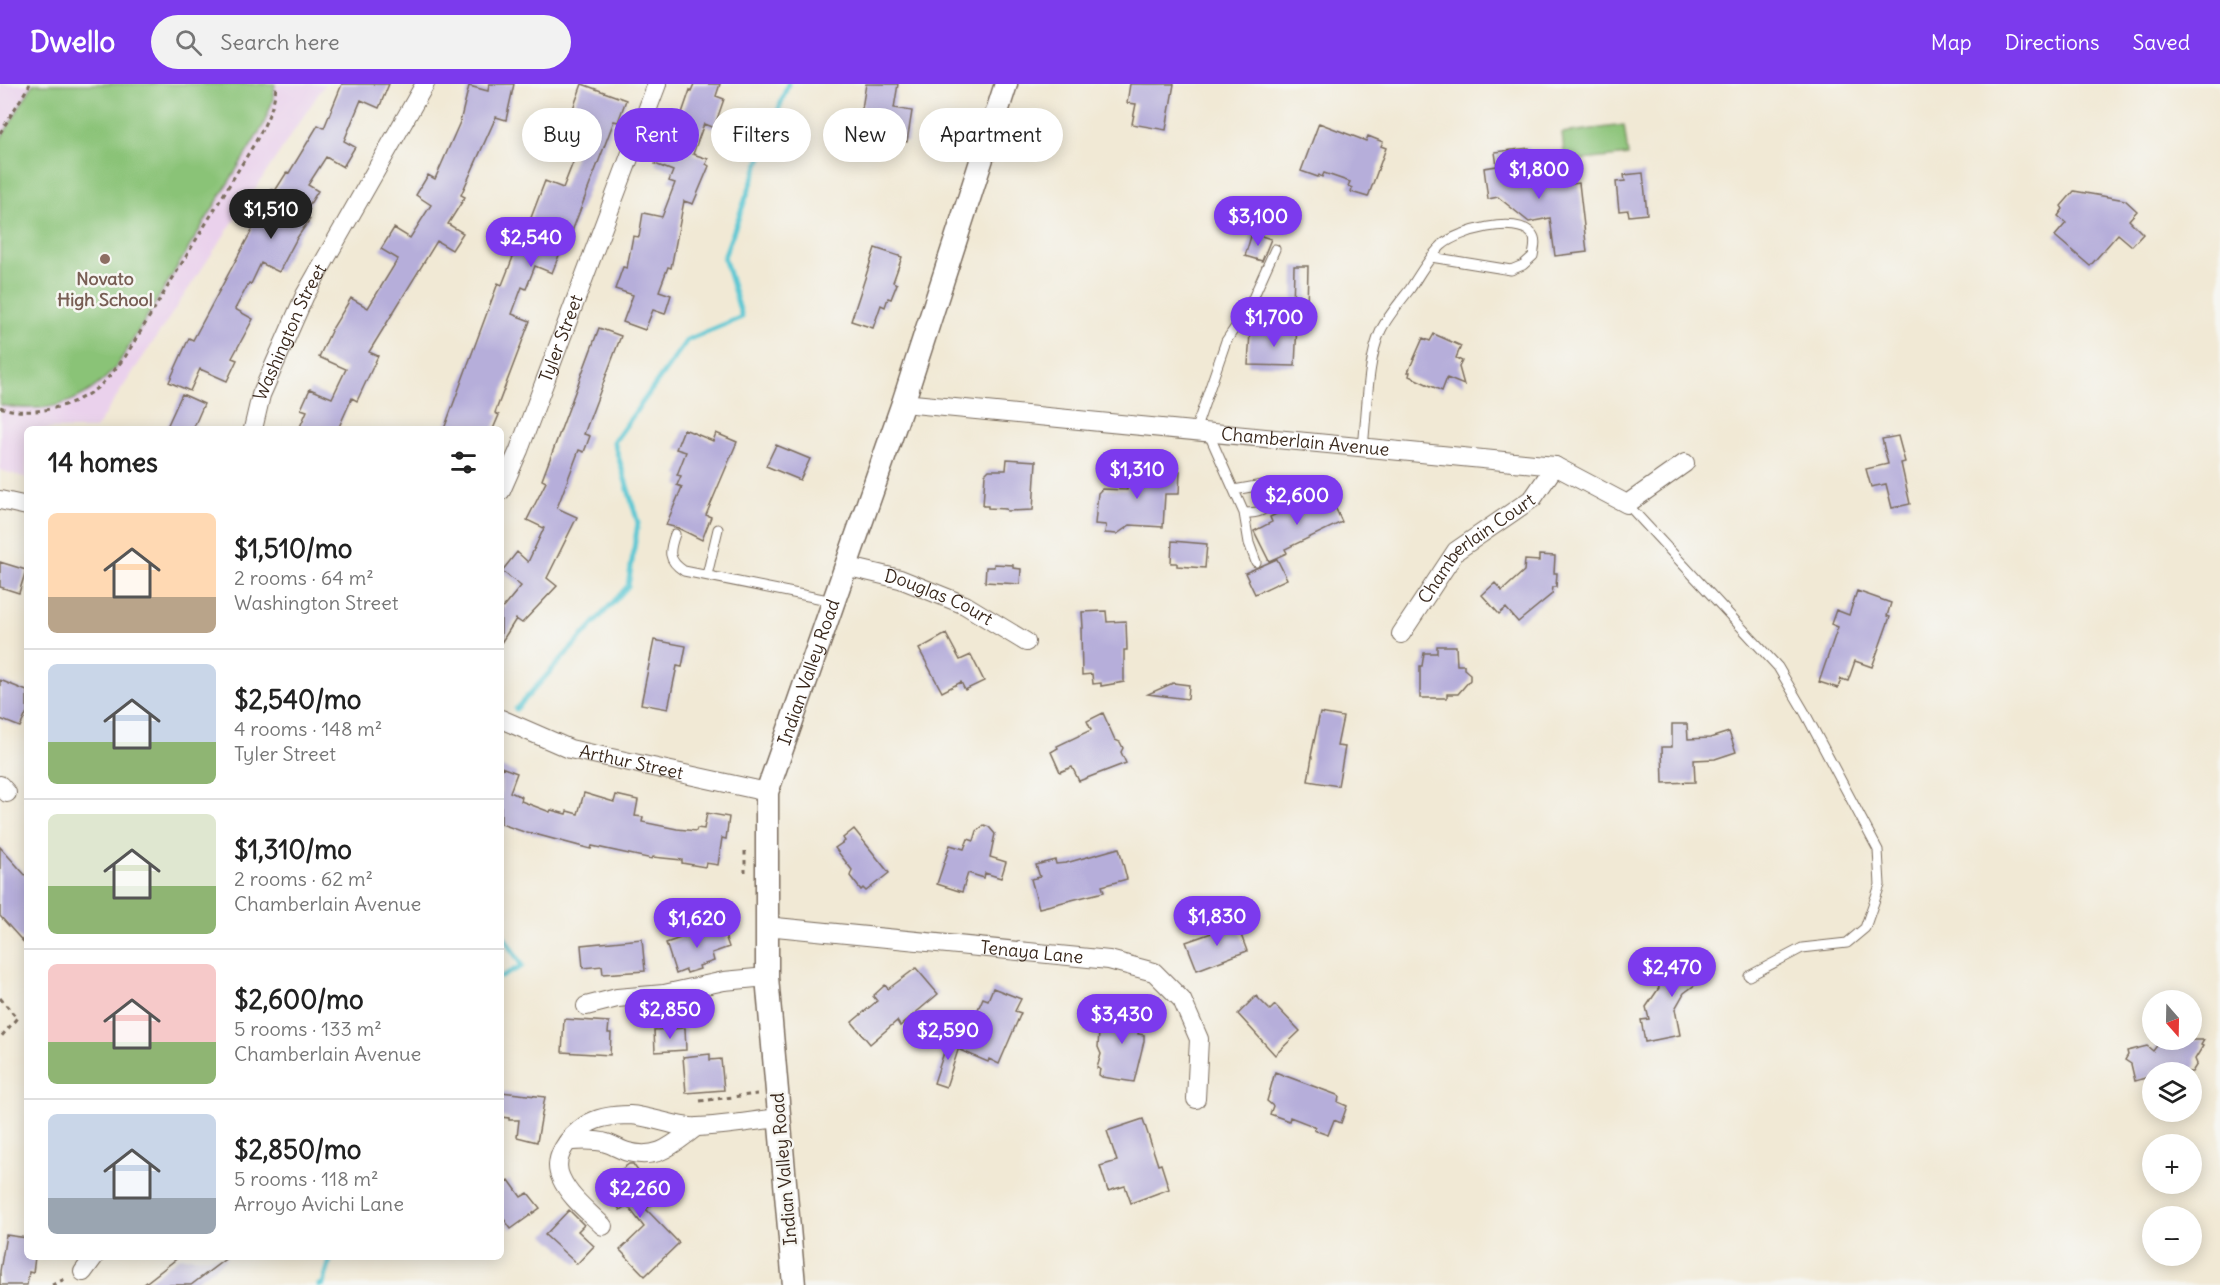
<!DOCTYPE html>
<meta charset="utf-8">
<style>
body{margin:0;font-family:Delius,sans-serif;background:#f2f2f2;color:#222;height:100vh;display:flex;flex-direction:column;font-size:22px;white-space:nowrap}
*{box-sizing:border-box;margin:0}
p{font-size:20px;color:#767676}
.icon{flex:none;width:33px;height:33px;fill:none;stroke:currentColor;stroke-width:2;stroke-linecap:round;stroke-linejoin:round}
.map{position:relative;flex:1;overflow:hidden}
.details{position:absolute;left:24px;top:342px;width:480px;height:834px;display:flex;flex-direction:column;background:#fff;border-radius:9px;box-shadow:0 3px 15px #0003}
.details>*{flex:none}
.banner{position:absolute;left:522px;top:24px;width:570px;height:54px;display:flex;gap:12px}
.needle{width:39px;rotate:160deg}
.buttons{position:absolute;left:2142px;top:906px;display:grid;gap:12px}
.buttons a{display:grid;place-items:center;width:60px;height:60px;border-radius:50%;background:#fff;box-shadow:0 3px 15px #0003;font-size:30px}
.price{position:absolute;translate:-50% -51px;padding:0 14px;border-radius:21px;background:#7c3aed;color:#fff;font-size:20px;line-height:39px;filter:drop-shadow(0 2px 3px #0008)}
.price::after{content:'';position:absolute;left:50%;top:36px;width:18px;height:14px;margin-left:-9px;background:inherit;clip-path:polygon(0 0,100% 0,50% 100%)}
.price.selected{background:#222;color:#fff}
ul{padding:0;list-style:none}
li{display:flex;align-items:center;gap:18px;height:150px;padding:0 24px}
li+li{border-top:2px solid #e0e0e0}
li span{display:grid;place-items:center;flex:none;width:168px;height:120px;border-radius:9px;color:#555}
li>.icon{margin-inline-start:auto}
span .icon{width:72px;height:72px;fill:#fffc;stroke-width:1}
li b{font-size:26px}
h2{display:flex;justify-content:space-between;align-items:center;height:72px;padding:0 24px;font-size:26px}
.tag{padding:0 21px;border-radius:27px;background:#fff;box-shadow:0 3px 15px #0003;font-size:21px;line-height:54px}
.tag.selected{background:#7c3aed;color:#fff}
header{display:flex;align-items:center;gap:36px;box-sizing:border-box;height:84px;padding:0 30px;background:#7c3aed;color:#fff}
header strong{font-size:28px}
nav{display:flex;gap:33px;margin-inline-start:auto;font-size:21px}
.search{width:420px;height:54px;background:#f2f2f2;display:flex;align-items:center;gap:15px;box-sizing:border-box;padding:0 21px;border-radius:33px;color:#767676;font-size:22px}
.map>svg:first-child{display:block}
.built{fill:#ead1ec}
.green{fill:#8ac377;stroke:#62764a;stroke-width:1.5}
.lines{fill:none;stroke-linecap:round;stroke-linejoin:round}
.stream{stroke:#5bc7d3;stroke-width:5}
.building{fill:#b6aeda}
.service-casing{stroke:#7b6d5e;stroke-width:11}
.minor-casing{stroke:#7b6d5e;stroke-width:20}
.tertiary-casing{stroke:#7b6d5e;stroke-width:25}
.path{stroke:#7b6d5e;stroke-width:3;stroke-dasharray:4.5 4.5;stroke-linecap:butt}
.service{stroke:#fff;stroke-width:9}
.minor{stroke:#fff;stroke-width:18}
.tertiary{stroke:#fff;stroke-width:22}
.education-dot{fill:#8d6e63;stroke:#f6f6f2;stroke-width:2}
.labels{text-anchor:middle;stroke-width:5;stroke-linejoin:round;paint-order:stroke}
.education-label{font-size:18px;font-weight:bold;fill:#785e54;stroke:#f6f6f2}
.street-label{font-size:18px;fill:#3b2a1e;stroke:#f6f6f2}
</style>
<header>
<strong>Dwello</strong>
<div class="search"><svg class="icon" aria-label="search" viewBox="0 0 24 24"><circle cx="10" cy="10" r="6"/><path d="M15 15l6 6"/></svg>Search here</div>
<nav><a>Map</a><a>Directions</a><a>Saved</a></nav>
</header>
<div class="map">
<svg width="2220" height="1201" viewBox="0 0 2220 1201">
<rect width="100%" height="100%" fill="#f6f6f2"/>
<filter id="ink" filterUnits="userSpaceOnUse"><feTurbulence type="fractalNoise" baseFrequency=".0167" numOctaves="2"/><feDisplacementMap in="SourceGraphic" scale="12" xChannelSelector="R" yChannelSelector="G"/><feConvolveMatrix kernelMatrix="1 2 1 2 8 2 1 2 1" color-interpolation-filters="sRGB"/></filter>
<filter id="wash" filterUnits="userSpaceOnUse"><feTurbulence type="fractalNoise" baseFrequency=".008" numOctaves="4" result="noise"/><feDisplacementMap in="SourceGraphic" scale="24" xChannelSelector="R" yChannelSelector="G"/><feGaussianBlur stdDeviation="1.35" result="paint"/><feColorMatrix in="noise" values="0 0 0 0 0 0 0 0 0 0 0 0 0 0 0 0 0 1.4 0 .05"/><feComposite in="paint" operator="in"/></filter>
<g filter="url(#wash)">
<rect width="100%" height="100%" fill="#f1e9d5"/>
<path class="built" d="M0 0H325L95 345H27V394L0 386Z"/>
<path class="green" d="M33 0H275L273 16 263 42 117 282C85 319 48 331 0 321V56Z
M1624 41 1628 71 1565 78 1562 49Z"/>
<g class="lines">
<path class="stream" d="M516 625 628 502 638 439 614 358 687 256 742 233 724 173 788 0
M501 848 522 882 501 893
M319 1201 323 1200 331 1173"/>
</g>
<g id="blocks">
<path class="building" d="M342 0H389L379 24 361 16 344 57 355 63 343 83 326 73 308 101 318 107 303 131 310 135 297 154 279 188 261 179 251 200 249 199 235 225 253 235 232 274 237 276 227 297 200 285 190 307 169 298 189 254 193 256 253 144 249 142 271 105 275 107 287 88 289 89 318 41 324 44Z
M489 0H514L506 36 496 33 461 111 465 113 448 140 463 149 452 166 437 157 369 268 378 272 357 317 352 314 338 345H299L307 327 301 325 310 305 332 314 346 285 319 273 332 245 351 214 368 224 398 175 381 165 394 144 410 154 431 121 416 111 428 91 435 95 460 38 469 2 488 7Z
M582 0 626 16 618 38 614 37 568 158 565 156 552 189 535 182 526 205 522 203 512 230 530 237 495 329 499 331 493 345H444L498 199 502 201 513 173 502 169 509 150 520 154 521 151 524 152 545 97 563 104 588 40 582 38 583 35 571 30Z
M694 0H720L716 12 724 15 714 44 704 40 693 70 708 75 706 80 709 82 693 120 684 117 671 184 668 183 659 207 671 211 665 230 653 226 645 246 623 238 633 211 615 205 623 183 627 184 633 152 639 153 643 129 662 133 675 99 669 97 673 87 655 80 664 58 671 61 690 6 691 7Z
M866 0H898L894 24 912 27 907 58 882 54V49L859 43Z
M1130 0H1174L1166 46 1132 40 1136 20 1127 19Z
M1319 39 1366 57 1368 52 1383 58 1381 62 1386 64 1368 113 1351 108 1352 104 1348 102 1350 98 1324 89 1322 93 1319 91 1318 93 1301 87Z
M1529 64 1532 95 1543 104 1579 99 1587 168 1555 172 1550 134 1529 138 1498 113 1488 115 1484 84 1497 82 1495 68Z
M1643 89 1647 130 1629 132 1628 126 1619 127 1616 98 1625 97 1624 91Z
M2074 107 2125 116 2137 127 2129 136 2143 150 2132 162 2118 150 2090 182 2055 152 2066 139 2058 132 2063 125 2061 122Z
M1252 149 1271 155 1262 177 1245 172Z
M875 164 902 173 893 198 897 200 891 215 888 214 885 223 881 221 873 244 851 237Z
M1294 182H1308L1307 226H1293Z
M1283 239H1297L1295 282 1248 281 1250 248 1283 250Z
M599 244 621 252 584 350 590 352 584 368 579 366 557 424 577 433 547 494 557 502 522 539 516 535 501 559V526L521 502 502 487 517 468 528 478 544 444 527 436 546 398 542 396Z
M1434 250 1461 262 1456 274 1462 277 1459 283 1464 301 1447 294 1442 307 1409 292 1410 288H1408L1423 254 1430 257Z
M182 310 204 320 193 345H166Z
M684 345 713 357 716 349 737 358 706 431 711 433 702 456 678 444 666 441 682 403 677 401 681 392 677 391 686 368 676 365Z
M1898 352 1905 378 1901 379 1910 420 1892 424 1886 400 1871 403 1866 385 1888 380 1882 355Z
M776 361 810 375 800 396 766 382Z
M1007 375 1036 377 1033 426 1007 427 1006 425 988 424V422H983L985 390 989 386H1006Z
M1129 384 1180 387 1179 410H1165L1163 443 1130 441 1117 450 1105 449 1106 441 1095 440 1098 409 1102 405 1127 406Z
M1329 410 1342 438 1285 465 1287 469 1269 477 1254 447 1272 438 1270 433 1307 415 1309 420Z
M1172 457 1207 460 1205 484 1177 482V479H1171Z
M1539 471 1555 472 1554 489H1557L1556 503H1553L1552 510 1518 538 1506 524 1499 530 1482 511 1495 499 1502 507 1524 487 1525 476 1539 477Z
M1277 475 1287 495 1255 510 1245 489Z
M0 478 26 486 19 509 0 503Z
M994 480 1013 481V484L1021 485 1020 500 985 498 986 483H994Z
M1857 507 1891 519 1887 532 1890 533 1872 583 1855 577 1848 597 1841 595 1838 604 1819 598 1838 543 1831 540 1836 526 1849 531Z
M1106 527 1107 538 1126 537 1127 566H1124V598L1101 602V599L1093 600 1092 590 1082 591 1081 544H1083L1082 528Z
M946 550 960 576 971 571 984 597 965 606 961 598 942 608 919 565Z
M654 556 686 562 682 583 677 582 668 625 641 620Z
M1437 562H1456L1457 581H1464V585L1470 590V596L1458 610H1447V614H1420V582H1422L1424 569H1437Z
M0 596 27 607V628L20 643 0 635Z
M1173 599 1189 601 1188 615 1148 610Z
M1103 629 1115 656 1120 658 1123 664 1121 668 1126 679 1079 697 1072 683 1060 688 1051 668 1058 664 1057 662 1091 646 1087 637Z
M1320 629 1343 633 1337 662 1345 663 1338 702 1308 697 1312 673 1311 672Z
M1672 640H1687L1688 655 1710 654 1729 648 1736 668 1715 675 1694 676 1695 698 1663 699 1662 663H1672Z
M501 683 517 689 510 708 522 713 521 717 550 728 551 726 566 730 567 727 578 730 584 709 614 718 616 711 638 716 635 732 643 733 642 738 677 745 696 747 697 744 704 745 707 729 729 733 726 755 722 754 718 781 706 779 705 783 682 779V776L653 773 652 775 592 762 591 765 527 748V749L501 740Z
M984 741 989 743 995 750 990 773 1006 778 1001 794 985 789 984 794 968 789 962 808 937 800 950 761 964 765 968 755 974 757 977 747Z
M854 745 889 789 866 807 863 804 861 806 850 792 852 786 835 764 845 757 843 754Z
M0 763 27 793V862L0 832Z
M1119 764 1127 795 1102 802 1104 808 1039 824 1031 795 1040 793 1036 781 1055 776 1056 780 1066 779Z
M721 840 729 863 712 869 714 877 699 882 700 885 687 889 686 886 676 890 666 859Z
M1237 840 1247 867 1197 886 1186 858Z
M642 855 645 887 603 890 602 882 583 884 581 861Z
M1694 867 1711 889 1684 909 1675 925 1680 951 1645 958 1641 936 1649 935 1646 923 1659 904 1658 900 1666 887Z
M916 884 938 910 900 942 897 937 870 960 852 938 877 917 873 912 885 901 888 905Z
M993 904 1021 915 1015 927 1021 929 999 980 989 975 988 978 960 966 983 914 988 916Z
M1256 912 1270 926 1275 921 1300 947 1275 971 1238 930Z
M1119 919 1144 925 1138 950 1144 951V957L1134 998 1102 993 1099 991 1100 985 1097 984 1101 970 1098 963 1099 948 1102 949V945L1110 947 1111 944 1114 945Z
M564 935 609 938 608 949H611L610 971 562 968Z
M685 944 686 966 655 968 654 946Z
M950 950 962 954 946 1003 934 999Z
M2170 956 2180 960 2183 956H2204L2201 961 2203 962 2195 975 2197 980 2192 988H2152V992L2135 997 2131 980 2125 976 2128 971 2127 967 2147 962 2153 967 2159 959Z
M710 970V976L721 975 724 1006 686 1009 683 973Z
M1275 988 1337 1011 1339 1013 1338 1018 1347 1022 1341 1039 1334 1036 1328 1051 1314 1046 1316 1043 1290 1033 1289 1037 1270 1030 1273 1022 1267 1017Z
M501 1008 545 1013 537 1058 517 1053 519 1036H509V1034L501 1033Z
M1143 1035 1158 1081 1161 1080 1169 1105 1131 1119 1125 1102 1108 1107 1100 1082 1117 1077 1107 1047Z
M629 1080H633L659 1116 646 1125 679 1159 645 1192 620 1166 644 1143 627 1121 620 1126 601 1100Z
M509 1096 521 1113 528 1109 540 1124 511 1145 501 1131V1102Z
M569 1126 584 1141 578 1147 594 1162 577 1180 545 1151Z
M6 1151 27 1154V1173H35L33 1189 29 1188 27 1201H0V1187Z
M179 1173H228L191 1201H143Z"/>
</g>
</g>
<g filter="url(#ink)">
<use href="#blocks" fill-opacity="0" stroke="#7b6d5e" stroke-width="1.5"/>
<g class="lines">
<defs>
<path id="service" d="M1195 347 1226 257 1249 223 1275 165
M1208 348 1244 429 1249 459 1256 478
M1363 363C1367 330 1367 275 1381 246 1388 232 1400 218 1410 205 1420 190 1429 173 1442 161 1458 147 1516 131 1532 150 1537 156 1534 165 1533 172L1523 181 1511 186 1431 173
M1234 406 1262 401C1271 406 1274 419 1264 425 1259 429 1251 429 1244 429
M1627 420 1778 583 1805 629 1878 766 1880 801 1865 844 1847 859 1802 864 1749 892
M675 450C669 467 667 476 684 487L833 517
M707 491 718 445"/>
<g id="minor">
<path id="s1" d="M903 319 1555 382 1627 420 1685 379"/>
<path id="s2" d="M253 345 261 311 305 211 425 0"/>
<path id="s3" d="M501 407 519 366 657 0"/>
<path d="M0 416 27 422"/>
<path id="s4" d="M845 482 900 495 965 521 1026 558"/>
<path id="s5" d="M1401 550 1456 467 1533 414 1555 382"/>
<path id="s6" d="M501 635 570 665 767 708"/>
<path d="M0 701 7 709"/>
<path id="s7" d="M766 842 1109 876 1154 888 1182 916 1199 955 1196 1015"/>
<path d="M586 922 617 914 664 910 724 897 767 893"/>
<path d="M569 1057C581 1057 594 1055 606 1059 614 1061 620 1066 628 1068 658 1076 672 1061 695 1044"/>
<path d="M603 1142C588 1127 570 1114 561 1094 551 1074 569 1052 586 1041 598 1033 616 1031 630 1031 651 1032 680 1045 697 1043 724 1042 752 1037 779 1034"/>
<path d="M83 1188 94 1173"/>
</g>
<g id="tertiary">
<path id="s8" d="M794 1201 767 893V708L903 319 1006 0"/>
</g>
</defs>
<use href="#service" class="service-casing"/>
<use href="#minor" class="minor-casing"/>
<use href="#tertiary" class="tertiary-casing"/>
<path class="path" d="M0 49 30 0
M0 323C30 334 73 323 97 304 108 295 116 284 125 273L256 57C266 38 275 22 276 0
M745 767V788
M0 914 17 934 0 954
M700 1017 757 1010
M52 1201 67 1194"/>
<use href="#service" class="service"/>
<use href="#minor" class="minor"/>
<use href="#tertiary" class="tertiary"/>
</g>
</g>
<circle class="education-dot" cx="105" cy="175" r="6"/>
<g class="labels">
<g class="education-label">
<text x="105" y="201">Novato<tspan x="105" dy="21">High School</tspan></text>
</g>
<g class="street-label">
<text dy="6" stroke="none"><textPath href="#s2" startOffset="104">Washington Street</textPath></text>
<text dy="6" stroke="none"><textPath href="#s3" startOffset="164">Tyler Street</textPath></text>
<text dy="6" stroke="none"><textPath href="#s1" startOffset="404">Chamberlain Avenue</textPath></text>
<text dy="6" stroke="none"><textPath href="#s5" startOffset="116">Chamberlain Court</textPath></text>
<text dy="6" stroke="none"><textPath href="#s4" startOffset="99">Douglas Court</textPath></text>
<text dy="6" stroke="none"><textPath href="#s8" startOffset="621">Indian Valley Road</textPath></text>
<text dy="6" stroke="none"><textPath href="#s6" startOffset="138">Arthur Street</textPath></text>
<text dy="6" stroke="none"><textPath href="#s7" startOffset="267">Tenaya Lane</textPath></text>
<text transform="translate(784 1085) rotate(-95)" y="6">Indian Valley Road</text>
</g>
</g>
</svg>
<div class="buttons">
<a><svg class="needle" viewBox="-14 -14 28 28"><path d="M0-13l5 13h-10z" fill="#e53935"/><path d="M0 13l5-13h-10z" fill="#767676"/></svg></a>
<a><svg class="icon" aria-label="layers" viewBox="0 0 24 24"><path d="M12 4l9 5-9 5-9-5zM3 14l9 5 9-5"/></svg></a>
<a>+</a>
<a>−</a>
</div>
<b class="price" style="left:1539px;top:116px">$1,800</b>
<b class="price selected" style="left:271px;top:156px">$1,510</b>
<b class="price" style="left:1258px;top:163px">$3,100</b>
<b class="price" style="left:531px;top:184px">$2,540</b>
<b class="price" style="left:1274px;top:264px">$1,700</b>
<b class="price" style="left:1137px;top:416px">$1,310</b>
<b class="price" style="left:1297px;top:442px">$2,600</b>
<b class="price" style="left:1217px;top:863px">$1,830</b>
<b class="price" style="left:697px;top:865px">$1,620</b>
<b class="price" style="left:1672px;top:914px">$2,470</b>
<b class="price" style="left:670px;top:956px">$2,850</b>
<b class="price" style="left:1122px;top:961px">$3,430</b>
<b class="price" style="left:948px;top:977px">$2,590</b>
<b class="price" style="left:640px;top:1135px">$2,260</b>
<div class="banner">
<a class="tag">Buy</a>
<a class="tag selected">Rent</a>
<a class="tag">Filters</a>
<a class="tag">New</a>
<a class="tag">Apartment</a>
</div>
<section class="details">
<h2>14 homes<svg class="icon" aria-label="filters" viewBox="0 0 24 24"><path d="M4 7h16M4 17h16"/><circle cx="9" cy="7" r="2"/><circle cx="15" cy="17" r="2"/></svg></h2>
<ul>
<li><span style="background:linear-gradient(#ffd9b3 70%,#b9a48a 0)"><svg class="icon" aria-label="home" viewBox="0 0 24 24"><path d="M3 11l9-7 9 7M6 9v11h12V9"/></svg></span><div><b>$1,510/mo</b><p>2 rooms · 64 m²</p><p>Washington Street</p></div></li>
<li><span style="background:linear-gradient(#c9d6e8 65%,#8fb573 0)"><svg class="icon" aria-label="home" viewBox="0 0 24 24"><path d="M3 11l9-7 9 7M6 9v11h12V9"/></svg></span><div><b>$2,540/mo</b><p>4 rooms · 148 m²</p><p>Tyler Street</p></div></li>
<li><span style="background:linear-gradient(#dfe7d0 60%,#8fb573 0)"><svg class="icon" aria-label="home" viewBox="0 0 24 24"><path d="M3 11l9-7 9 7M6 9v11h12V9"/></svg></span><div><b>$1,310/mo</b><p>2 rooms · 62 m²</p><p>Chamberlain Avenue</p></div></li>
<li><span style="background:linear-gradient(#f6c9c9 65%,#8fb573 0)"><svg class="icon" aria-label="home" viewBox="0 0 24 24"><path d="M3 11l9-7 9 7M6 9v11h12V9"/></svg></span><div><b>$2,600/mo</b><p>5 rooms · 133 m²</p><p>Chamberlain Avenue</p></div></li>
<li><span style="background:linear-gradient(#c9d6e8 70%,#9aa5b1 0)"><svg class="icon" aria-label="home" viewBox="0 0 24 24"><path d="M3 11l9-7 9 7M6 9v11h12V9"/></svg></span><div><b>$2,850/mo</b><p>5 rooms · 118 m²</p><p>Arroyo Avichi Lane</p></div></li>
</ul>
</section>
</div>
